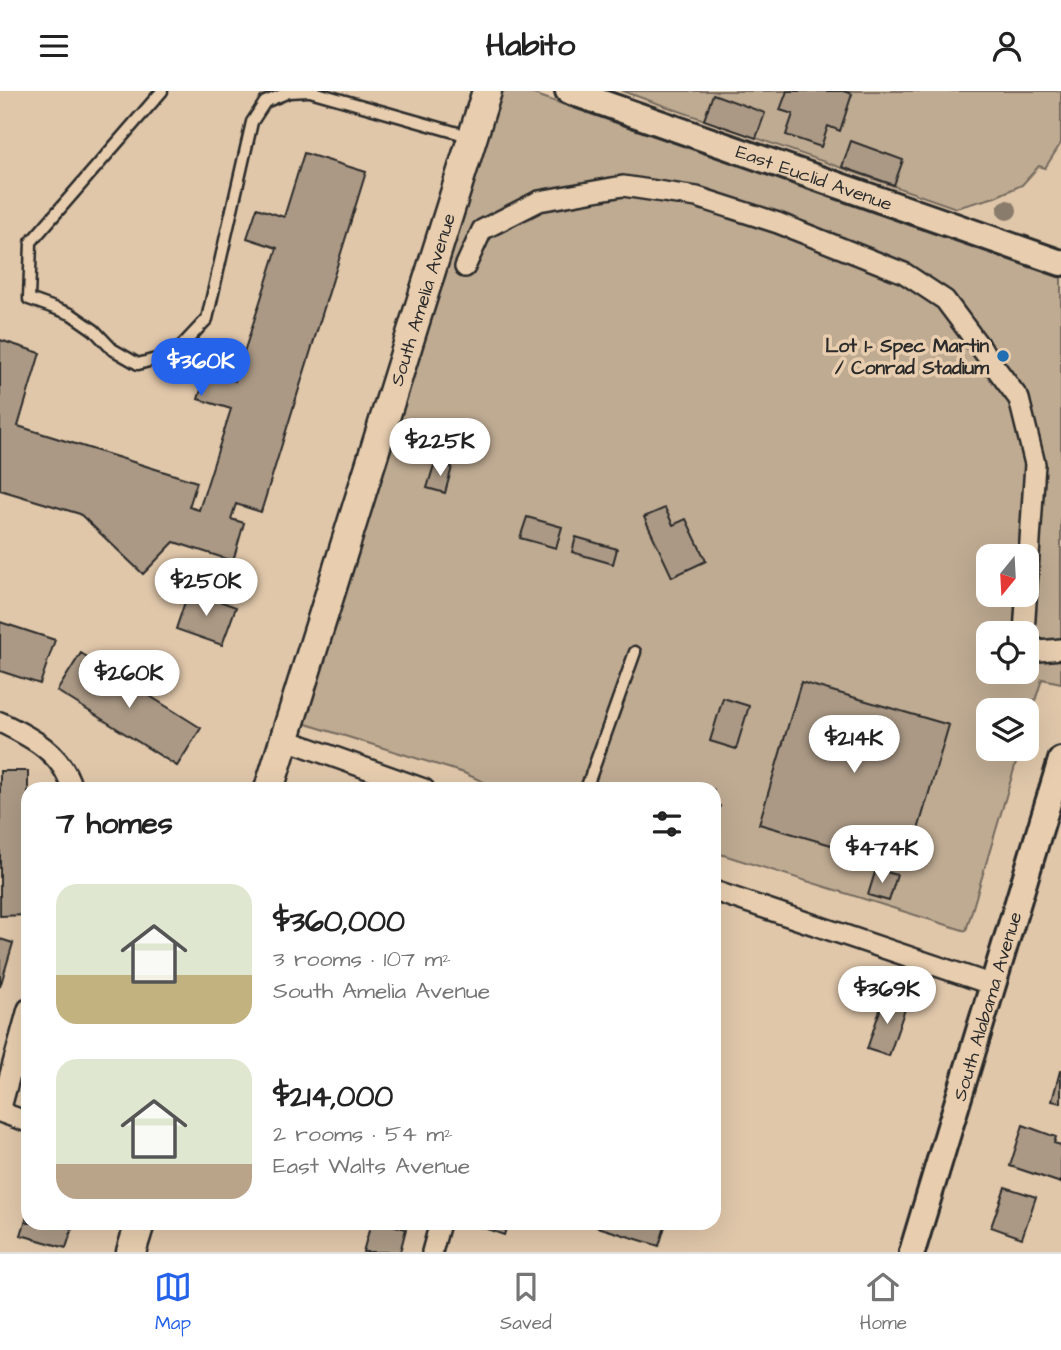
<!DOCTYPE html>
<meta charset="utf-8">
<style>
body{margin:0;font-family:"Architects Daughter",sans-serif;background:#f2f2f2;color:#222;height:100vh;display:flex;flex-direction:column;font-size:26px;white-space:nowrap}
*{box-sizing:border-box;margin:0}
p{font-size:23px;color:#767676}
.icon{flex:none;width:38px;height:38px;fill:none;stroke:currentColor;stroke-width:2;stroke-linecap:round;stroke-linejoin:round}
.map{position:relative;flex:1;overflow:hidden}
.side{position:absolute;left:21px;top:691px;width:700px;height:448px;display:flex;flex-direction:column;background:#fff;border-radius:21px;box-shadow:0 7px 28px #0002}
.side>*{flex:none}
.needle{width:46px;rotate:198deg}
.buttons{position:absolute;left:976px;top:453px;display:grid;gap:14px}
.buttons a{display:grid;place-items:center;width:63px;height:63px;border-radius:14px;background:#fff;box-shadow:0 7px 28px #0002;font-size:35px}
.price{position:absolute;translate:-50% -60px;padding:0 16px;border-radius:24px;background:#fff;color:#222;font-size:23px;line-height:46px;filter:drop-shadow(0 2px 4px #0008)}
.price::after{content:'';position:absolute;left:50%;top:42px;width:21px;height:16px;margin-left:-10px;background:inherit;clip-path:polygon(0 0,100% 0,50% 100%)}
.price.active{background:#2563eb;color:#fff}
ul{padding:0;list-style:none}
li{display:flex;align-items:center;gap:21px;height:175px;padding:0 35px}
li span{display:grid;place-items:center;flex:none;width:196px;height:140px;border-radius:21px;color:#555}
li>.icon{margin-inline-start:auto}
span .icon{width:84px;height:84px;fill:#fffc;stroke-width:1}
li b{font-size:30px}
h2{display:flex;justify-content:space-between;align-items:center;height:84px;padding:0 35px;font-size:30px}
header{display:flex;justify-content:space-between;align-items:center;height:91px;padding:0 35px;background:#fff;font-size:32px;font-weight:700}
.menu{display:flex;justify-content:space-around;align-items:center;height:98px;border-top:2px solid #e0e0e0;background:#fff;font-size:19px;color:#767676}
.menu a{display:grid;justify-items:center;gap:4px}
.menu .active{color:#2563eb}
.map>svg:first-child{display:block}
.green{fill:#bfab92;stroke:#756b5e;stroke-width:2;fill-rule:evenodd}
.building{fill:#ab9985;stroke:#2b2b2b;stroke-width:2}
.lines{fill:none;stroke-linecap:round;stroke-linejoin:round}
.service-casing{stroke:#2b2b2b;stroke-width:15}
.minor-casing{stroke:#2b2b2b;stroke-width:24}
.tertiary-casing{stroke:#2b2b2b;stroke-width:30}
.secondary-casing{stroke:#2b2b2b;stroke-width:33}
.service{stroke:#e8ceaf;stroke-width:10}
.minor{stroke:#e8ceaf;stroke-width:19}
.tertiary{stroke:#e8ceaf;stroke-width:24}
.secondary{stroke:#e8ceaf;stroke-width:28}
.tree{fill:#897c6c}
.poi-dot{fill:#1f6fb2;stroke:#e8ceaf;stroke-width:2.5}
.labels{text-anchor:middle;stroke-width:7;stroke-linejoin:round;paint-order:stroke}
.street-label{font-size:19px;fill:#2b2b2b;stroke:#e8ceaf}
.poi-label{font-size:19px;font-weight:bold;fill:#2b2b2b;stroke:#e8ceaf;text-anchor:end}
</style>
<header><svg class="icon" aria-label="menu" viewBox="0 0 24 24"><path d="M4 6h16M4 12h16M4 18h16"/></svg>Habito<svg class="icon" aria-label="person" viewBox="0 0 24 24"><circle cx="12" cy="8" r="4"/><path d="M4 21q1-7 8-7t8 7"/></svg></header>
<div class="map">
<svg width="1061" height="1161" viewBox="0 0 1061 1161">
<rect width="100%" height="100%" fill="#e0c7aa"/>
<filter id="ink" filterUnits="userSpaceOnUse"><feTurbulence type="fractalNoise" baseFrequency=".0143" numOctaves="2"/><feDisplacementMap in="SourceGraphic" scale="14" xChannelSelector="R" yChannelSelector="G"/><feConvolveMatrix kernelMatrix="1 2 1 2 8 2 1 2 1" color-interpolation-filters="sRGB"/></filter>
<g filter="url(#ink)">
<path class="green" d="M500 0H525L1061 187V592L1042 588 1027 635V620H989V658H1020L966 840 714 761V698H499L464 682 303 632ZM989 466H1027V504H989ZM989 542H1027V581H989Z
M622 0H1061V52L1045 77 1039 75 1022 94 995 106 956 117Z"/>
<path class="building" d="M787 0H843L852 3 840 40 828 35 821 56 786 44 793 23 780 19Z
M713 3 765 22 756 47 704 29Z
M851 50 903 69 894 94 842 76Z
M304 62 366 81 261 421 236 413 231 428 244 432 233 470 174 451 143 483 80 423 0 399V249L40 262 18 335 197 391 189 416 199 419 231 318 198 308 207 281 235 290 277 157 247 147 257 117 284 126Z
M435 371 452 376 445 402 427 397Z
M665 417 673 434 686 428 706 470 672 486 644 426Z
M527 426 562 436 556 457 520 447Z
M576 446 617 458 613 473 572 461Z
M189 499 236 516 222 554 176 538Z
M0 531 55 549 40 593 0 580Z
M81 562 201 637 177 675 57 600Z
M801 591 949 634 907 776 759 733Z
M723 607 749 615 736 658 710 650Z
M0 680H28V824L0 825Z
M714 714 720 715 714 737Z
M876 778 897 784 889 810 868 804Z
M0 848 13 852 0 896Z
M885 904 907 912 889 965 867 958Z
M1060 980H1061V1012L1052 1010Z
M1023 1034 1056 1046 1054 1052 1061 1054V1092L1010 1075Z
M1005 1096 1036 1106 1022 1147 991 1136Z
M28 1122V1132H74L66 1157 21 1144Z
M371 1132H385L406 1138 400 1161H363Z
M470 1132H508L504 1144Z
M585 1132H666L659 1155Z"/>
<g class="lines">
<defs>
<path id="service" d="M162 0 31 151 29 208 71 223 94 239 112 258 138 273 174 263 207 228 252 31 265 11 289 1 308 0
M310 0 472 46
M586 698 635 561"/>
<path id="minor" d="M465 176 482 139 539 110 623 95 697 106 778 132 904 182 945 209 1019 308 1035 373 1024 542
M1027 550 1039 560 1061 558
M0 631C31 646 63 662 72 698
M284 648 424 698
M714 800 993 894
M0 1020 28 918
M0 1021 28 1031
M432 1161 440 1132"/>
<g id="tertiary">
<path id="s1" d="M568 0 1061 172"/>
<path id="s2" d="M912 1161 1061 669"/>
</g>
<g id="secondary">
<path id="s3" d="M269 698 487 0"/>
<path d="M131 1161 140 1132"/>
</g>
</defs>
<use href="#service" class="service-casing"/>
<use href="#minor" class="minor-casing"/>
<use href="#tertiary" class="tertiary-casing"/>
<use href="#secondary" class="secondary-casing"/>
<use href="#service" class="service"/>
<use href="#minor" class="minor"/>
<use href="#tertiary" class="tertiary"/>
<use href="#secondary" class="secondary"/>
</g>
<circle class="tree" cx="1007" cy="119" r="10"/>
</g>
<circle class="poi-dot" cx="1003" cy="265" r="7"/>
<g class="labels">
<g class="street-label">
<text dy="7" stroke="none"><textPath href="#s1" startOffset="261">East Euclid Avenue</textPath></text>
<text dy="7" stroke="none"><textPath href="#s3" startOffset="513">South Amelia Avenue</textPath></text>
<text dy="7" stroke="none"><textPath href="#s2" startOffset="257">South Alabama Avenue</textPath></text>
</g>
<g class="poi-label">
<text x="989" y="261">Lot 1- Spec Martin<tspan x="989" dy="22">/ Conrad Stadium</tspan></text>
</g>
</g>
</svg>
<div class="buttons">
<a><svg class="needle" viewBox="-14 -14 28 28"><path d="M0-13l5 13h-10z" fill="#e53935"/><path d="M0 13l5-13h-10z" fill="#767676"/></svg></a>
<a><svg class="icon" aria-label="locate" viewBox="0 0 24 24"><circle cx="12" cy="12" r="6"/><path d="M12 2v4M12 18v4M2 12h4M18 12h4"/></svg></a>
<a><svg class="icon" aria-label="layers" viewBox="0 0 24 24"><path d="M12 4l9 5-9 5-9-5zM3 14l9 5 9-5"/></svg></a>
</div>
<b class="price active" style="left:201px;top:307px">$360K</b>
<b class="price" style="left:440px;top:387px">$225K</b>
<b class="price" style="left:206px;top:527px">$250K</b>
<b class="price" style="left:129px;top:619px">$260K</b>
<b class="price" style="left:854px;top:684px">$214K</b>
<b class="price" style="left:882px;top:794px">$474K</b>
<b class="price" style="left:887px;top:935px">$369K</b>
<section class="side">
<h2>7 homes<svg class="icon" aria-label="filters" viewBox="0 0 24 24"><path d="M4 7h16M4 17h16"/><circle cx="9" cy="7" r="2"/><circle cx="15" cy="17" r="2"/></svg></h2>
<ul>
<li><span style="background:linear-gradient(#dfe7d0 65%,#c2b280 0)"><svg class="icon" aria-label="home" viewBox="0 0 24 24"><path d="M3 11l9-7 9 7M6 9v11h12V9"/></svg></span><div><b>$360,000</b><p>3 rooms · 107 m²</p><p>South Amelia Avenue</p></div></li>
<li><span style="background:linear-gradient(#dfe7d0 75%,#b9a48a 0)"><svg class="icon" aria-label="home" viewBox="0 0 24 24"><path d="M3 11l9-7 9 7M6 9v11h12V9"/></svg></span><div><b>$214,000</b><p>2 rooms · 54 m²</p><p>East Walts Avenue</p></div></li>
</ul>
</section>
</div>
<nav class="menu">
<a class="active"><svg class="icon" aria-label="map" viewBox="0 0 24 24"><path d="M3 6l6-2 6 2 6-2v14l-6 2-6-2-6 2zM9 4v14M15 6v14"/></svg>Map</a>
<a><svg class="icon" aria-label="saved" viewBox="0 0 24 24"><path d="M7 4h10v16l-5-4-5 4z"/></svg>Saved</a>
<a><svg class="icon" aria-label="home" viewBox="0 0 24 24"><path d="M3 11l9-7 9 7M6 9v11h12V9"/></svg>Home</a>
</nav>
